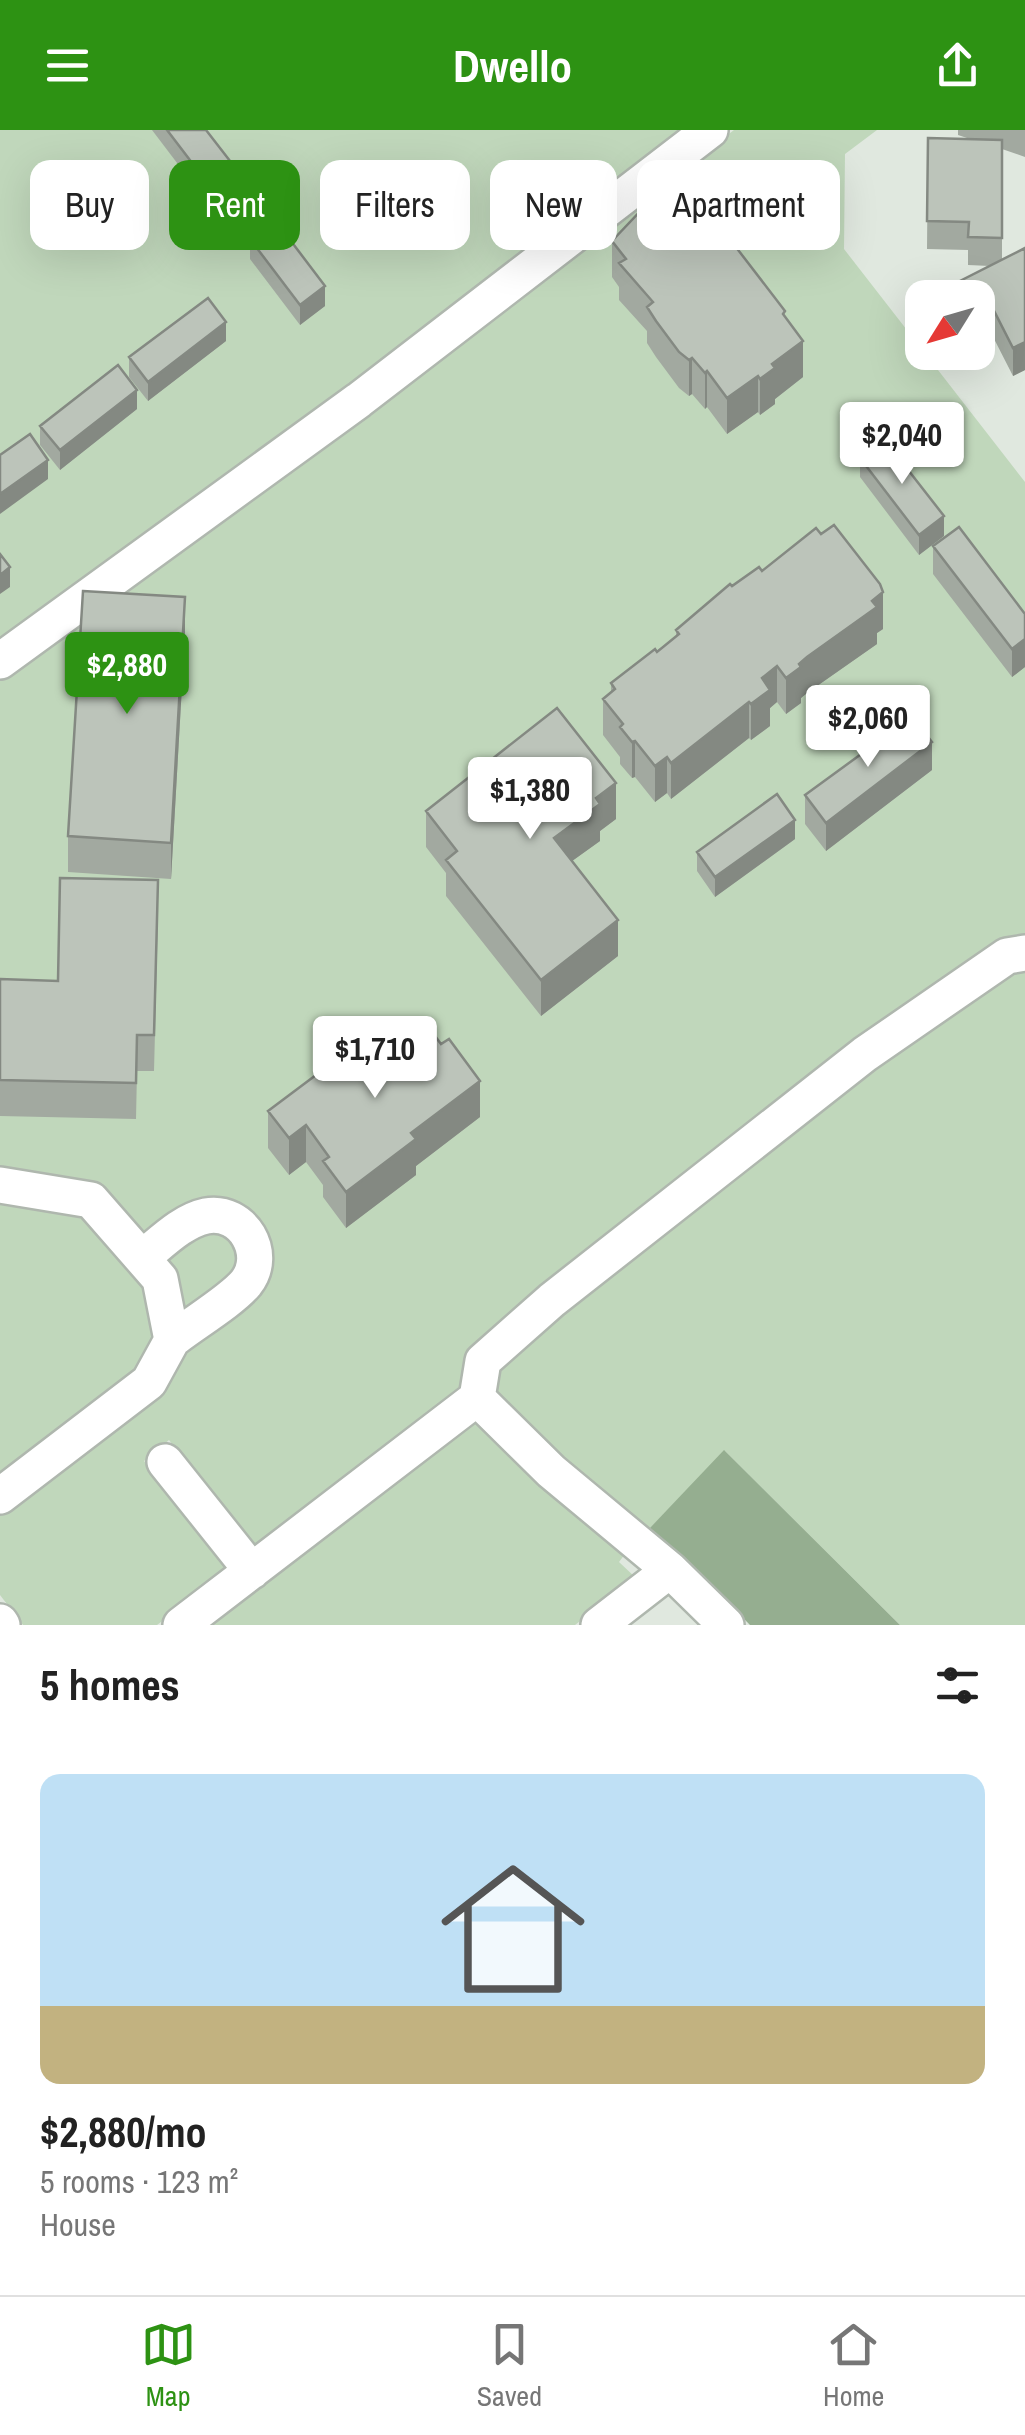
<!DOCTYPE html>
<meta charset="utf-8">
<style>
body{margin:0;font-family:"Archivo Narrow",sans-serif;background:#f2f2f2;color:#222;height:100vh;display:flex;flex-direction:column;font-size:38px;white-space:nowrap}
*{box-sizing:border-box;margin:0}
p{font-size:32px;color:#767676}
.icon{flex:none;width:55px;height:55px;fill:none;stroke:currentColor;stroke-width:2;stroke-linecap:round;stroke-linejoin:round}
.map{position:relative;height:1495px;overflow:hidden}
.panel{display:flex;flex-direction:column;background:#fff;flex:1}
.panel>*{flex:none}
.guide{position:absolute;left:30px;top:30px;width:965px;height:90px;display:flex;gap:20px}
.needle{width:65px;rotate:233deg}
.fabs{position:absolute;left:905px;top:150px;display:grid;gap:20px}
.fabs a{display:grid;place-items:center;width:90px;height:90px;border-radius:20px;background:#fff;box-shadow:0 10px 40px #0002;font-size:50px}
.price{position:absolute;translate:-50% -85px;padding:0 22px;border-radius:10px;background:#fff;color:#222;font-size:32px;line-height:65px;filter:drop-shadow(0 2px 5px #0008)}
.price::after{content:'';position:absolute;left:50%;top:60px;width:30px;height:22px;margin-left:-15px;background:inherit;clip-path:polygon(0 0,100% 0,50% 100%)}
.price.current{background:#2d9213;color:#fff}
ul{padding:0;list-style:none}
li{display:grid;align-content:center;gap:20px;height:530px;padding:0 40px}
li+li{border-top:2px solid #e0e0e0}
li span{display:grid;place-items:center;height:310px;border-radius:20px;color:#555}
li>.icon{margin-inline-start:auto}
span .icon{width:180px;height:180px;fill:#fffc;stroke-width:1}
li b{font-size:42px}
h2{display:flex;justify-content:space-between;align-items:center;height:120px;padding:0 40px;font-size:42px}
.chip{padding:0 35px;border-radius:20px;background:#fff;box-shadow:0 10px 40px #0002;font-size:35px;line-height:90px}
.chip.current{background:#2d9213;color:#fff}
header{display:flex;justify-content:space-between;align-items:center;height:130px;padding:0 40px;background:#2d9213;color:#fff;font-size:45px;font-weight:800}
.tab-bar{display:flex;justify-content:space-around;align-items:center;height:140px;border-top:2px solid #e0e0e0;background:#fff;font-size:28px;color:#767676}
.tab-bar a{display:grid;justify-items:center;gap:5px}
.tab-bar .current{color:#2d9213}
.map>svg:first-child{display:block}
.green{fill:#c0d7bb}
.water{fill:#95ae90}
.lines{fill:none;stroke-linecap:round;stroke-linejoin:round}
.minor-casing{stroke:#afb7ae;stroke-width:40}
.minor{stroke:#fff;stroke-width:35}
.wall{fill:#a2a9a0}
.shaded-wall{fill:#848982}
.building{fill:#bcc4ba;stroke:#848982;stroke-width:2.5}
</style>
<header><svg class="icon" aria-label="menu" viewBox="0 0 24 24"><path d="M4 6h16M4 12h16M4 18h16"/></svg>Dwello<svg class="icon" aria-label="share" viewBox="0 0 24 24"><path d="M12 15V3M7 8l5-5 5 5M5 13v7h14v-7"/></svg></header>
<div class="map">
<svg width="1025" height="1495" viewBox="0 0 1025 1495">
<rect width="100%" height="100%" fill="#e0e8df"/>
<path class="green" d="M0 0H685L349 258 0 513Z
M734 0H877L845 24 844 119 1025 352V1495H900L725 1321 648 1400 563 1330 489 1257 256 1419 169 1310 144 1331 230 1440 157 1495H23L0 1465V1383L185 1216 104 1059 0 1040V549L367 281Z
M0 1071 82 1084 145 1157 155 1209 136 1243 0 1349Z
M474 1289 625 1424 619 1432 636 1448 575 1495H206Z"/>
<path class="water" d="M724 1320 900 1495H750L674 1418 672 1419 648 1400Z"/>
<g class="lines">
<defs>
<path id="minor" d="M0 531 359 270 710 0
M0 1055 91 1070 160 1149 172 1210 149 1252 0 1366
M142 1128C161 1113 182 1091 206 1086 243 1079 269 1124 246 1153 231 1171 192 1194 172 1210
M477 1268 483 1231 552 1170 865 924 1007 826 1025 823
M165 1332 252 1441
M0 1492 2 1495
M181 1495 477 1268 551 1341 670 1440 726 1495
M599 1495 670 1440"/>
</defs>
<use href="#minor" class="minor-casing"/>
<use href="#minor" class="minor"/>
</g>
<path class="wall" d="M152 0H206L237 59 212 79Z
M958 0H1025V27L1002 19V130L1025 118V240L1013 246 989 199 978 206V168H958V152L990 136 968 135V120L927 119 928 8 970 9 958 5Z
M652 76 726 116 785 187 803 247 775 269V274L760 285 758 282 727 304 707 277 705 279 692 264 689 266 679 258 656 227 647 213V201L619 170V157L612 147V111Z
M250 109 325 176 300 195 250 129Z
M226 211 148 271 129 247V227Z
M137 279 60 340 40 315V296Z
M860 328 944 406 919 425 860 347Z
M821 404 883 499 877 503V514L807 563 801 568V573L786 584 777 572 770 578V596L751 610 749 608 671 669 667 663 655 672 635 647 632 648 620 634V627L603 605V569L611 563V553L676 507V500L732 456 762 441Z
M933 416 1025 484V537L1012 547 933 444Z
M185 503 171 749 68 742V706Z
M932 640 826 721 805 694V665Z
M426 681 616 689 600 701V711L572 731 618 826 541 886 446 766V743L426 717Z
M795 709 715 767 697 741V722Z
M158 786 154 941H137L136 989 0 986V849L58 851Z
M441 914 480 987 416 1036V1045L346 1098 323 1067V1055L306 1032 289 1045 268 1018V981L395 924Z"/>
<path class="shaded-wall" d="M237 40V59L212 79V59Z
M726 102V138L719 107Z
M325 156V176L300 195V175Z
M989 171V199L978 206V177Z
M226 192V211L148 271V252Z
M803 211V247L775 269V274L760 285V249L772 234Z
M1025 212V240L1013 246V218Z
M692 228V264L689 266V230Z
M707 241V277L705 279V243Z
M758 246V282L727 304V268Z
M137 260V279L60 340V320Z
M48 330V349L0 384V364Z
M944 386V406L919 425V405Z
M10 437V457L0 464V445Z
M883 462V499L877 503V514L807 563 801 568V573L786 584V548L799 534Z
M185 467V503L171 749V713Z
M1025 509V537L1012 547V519Z
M777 536V572L770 578V596L751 610V574L762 548Z
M749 572V608L671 669V633Z
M635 611V647L632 648V612Z
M932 612V640L826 721V693Z
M667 627V663L655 672V636Z
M616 653V689L600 701V711L554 744V708L596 668Z
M795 690V709L715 767V747Z
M618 790V826L541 886V850Z
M480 951V987L416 1036V1045L346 1098V1062L411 1003Z
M306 995V1032L289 1045V1008Z"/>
<path class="building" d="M167 0H206L237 40 212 59Z
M928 8 1002 10V108L968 107 969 92 927 91Z
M683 57 697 75 702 70 726 102 719 107 726 116 732 112 785 181 783 184 803 211 772 234 775 238 760 249 758 246 727 268 707 241 705 243 692 228 689 230 679 222 656 191 647 177 653 172 619 133 626 129 612 111 649 72 652 76Z
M275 90 325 156 300 175 250 109Z
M1025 118V212L1013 218 989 171 978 177V168H966L958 152Z
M208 168 226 192 148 252 129 227Z
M118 235 137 260 60 320 40 296Z
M30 304 48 330 0 364V325Z
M884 309 944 386 919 405 860 328Z
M834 395 880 454 883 462 872 471 877 477 807 527 799 534 801 537 786 548 777 536 762 548 770 560 751 574 749 572 671 633 667 627 655 636 635 611 632 612 620 597 623 594 603 569 615 559 611 553 655 519 657 522 679 504 676 500 730 454 732 456 759 437 762 441 816 398 821 404Z
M959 397 1025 484V509L1012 519 933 416Z
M0 424 10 437 0 445Z
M83 461 185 467 171 713 68 706Z
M557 578 616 653 596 668 600 674 554 708 618 790 541 850 446 730 457 721 426 681Z
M912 587 932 612 826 693 805 665Z
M777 664 795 690 715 747 697 722Z
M60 748 158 750 154 905H137L136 953 0 950V849L58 851Z
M429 898 441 914 449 909 480 951 411 1003 416 1009 346 1062 323 1031 329 1027 306 995 289 1008 268 981 376 900 395 924Z"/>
</svg>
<div class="fabs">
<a><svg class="needle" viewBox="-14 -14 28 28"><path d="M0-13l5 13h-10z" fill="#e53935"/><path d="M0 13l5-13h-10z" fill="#767676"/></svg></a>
</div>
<b class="price" style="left:902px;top:357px">$2,040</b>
<b class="price current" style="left:127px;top:587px">$2,880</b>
<b class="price" style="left:868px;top:640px">$2,060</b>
<b class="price" style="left:530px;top:712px">$1,380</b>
<b class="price" style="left:375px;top:971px">$1,710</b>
<div class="guide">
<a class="chip">Buy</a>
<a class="chip current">Rent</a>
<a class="chip">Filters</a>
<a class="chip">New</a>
<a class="chip">Apartment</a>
</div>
</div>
<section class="panel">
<h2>5 homes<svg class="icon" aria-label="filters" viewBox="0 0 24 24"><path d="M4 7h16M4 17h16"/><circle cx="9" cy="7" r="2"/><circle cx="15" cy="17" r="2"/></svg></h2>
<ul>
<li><span style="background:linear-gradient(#bfe0f5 75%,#c2b280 0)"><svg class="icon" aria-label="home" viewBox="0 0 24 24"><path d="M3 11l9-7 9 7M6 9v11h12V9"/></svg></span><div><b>$2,880/mo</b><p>5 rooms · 123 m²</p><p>House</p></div></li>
</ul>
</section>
<nav class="tab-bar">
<a class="current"><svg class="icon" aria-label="map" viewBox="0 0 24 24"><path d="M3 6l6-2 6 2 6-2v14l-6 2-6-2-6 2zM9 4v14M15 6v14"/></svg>Map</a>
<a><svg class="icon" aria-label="saved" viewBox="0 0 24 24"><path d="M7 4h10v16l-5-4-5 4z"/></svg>Saved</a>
<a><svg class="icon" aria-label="home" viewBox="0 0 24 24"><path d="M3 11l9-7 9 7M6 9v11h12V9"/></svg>Home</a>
</nav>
